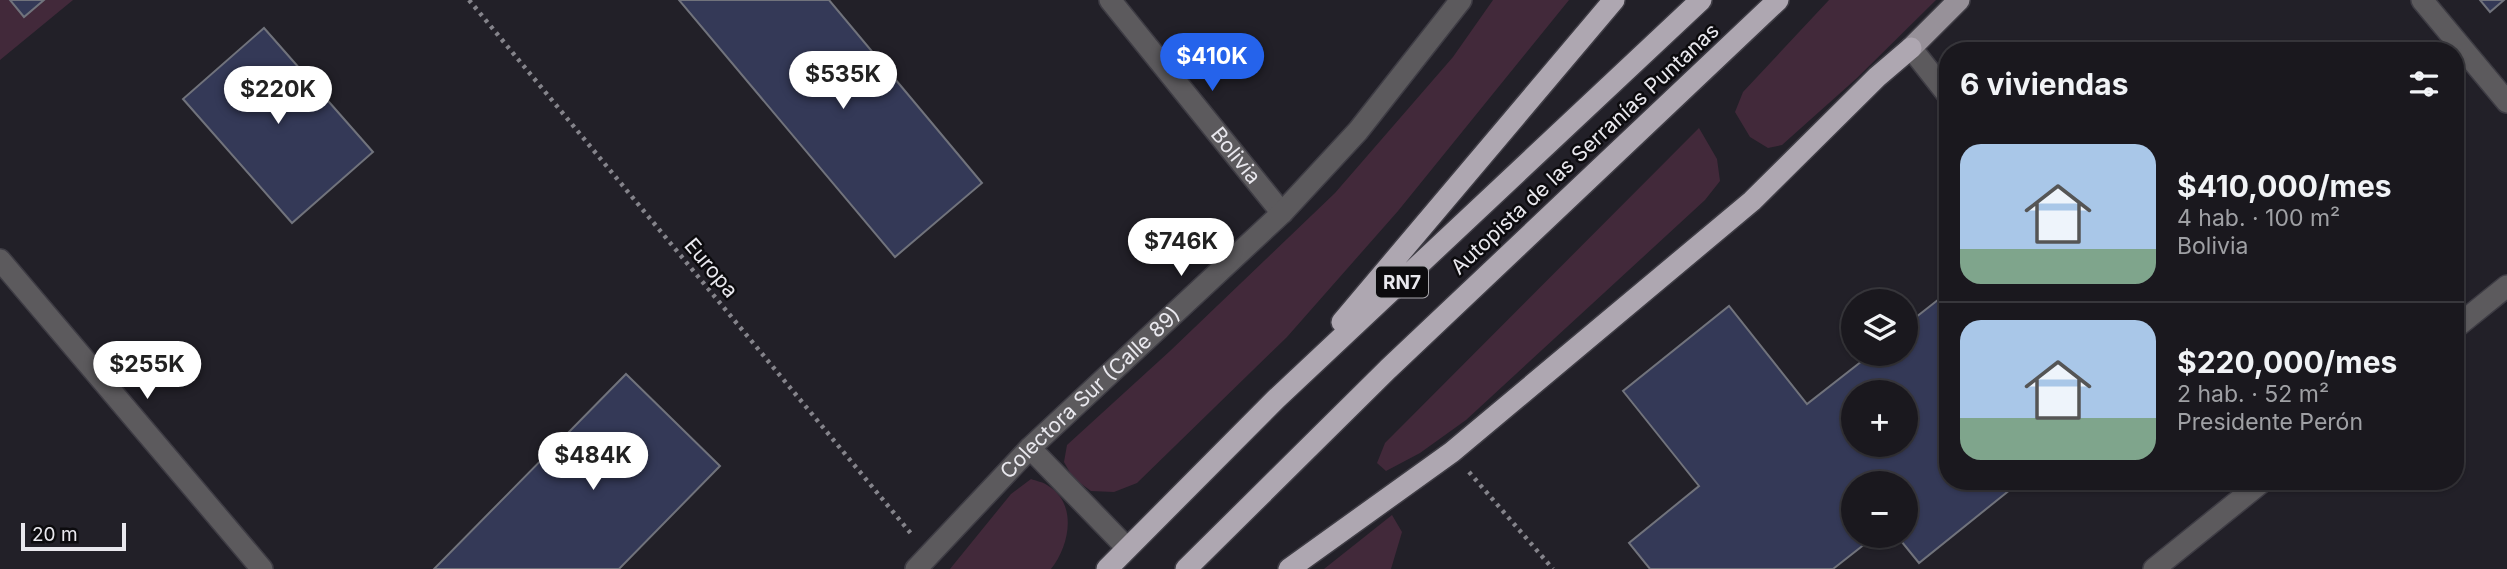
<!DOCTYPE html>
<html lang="es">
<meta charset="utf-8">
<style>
body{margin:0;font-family:Inter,sans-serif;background:#232127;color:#f1f3f6;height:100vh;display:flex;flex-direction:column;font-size:26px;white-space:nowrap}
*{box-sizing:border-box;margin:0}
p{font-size:23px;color:#9fa0a4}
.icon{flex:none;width:38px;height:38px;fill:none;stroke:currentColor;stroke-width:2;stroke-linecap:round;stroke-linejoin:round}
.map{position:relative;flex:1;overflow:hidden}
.side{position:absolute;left:1939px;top:42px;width:525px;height:448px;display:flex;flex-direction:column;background:#1a181e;border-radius:28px;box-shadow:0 2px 5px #0004,0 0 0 2px #38373c}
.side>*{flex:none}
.buttons{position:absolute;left:1841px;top:289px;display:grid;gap:14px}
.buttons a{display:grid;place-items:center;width:77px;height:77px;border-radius:50%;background:#1a181e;box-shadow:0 2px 5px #0004,0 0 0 2px #38373c;font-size:35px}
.scale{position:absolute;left:21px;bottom:18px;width:105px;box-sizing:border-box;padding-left:7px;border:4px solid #e9e8ee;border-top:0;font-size:19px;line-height:24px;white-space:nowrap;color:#e9e8ee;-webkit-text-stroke:5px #0c0b0e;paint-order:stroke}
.price{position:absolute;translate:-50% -60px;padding:0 16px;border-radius:24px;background:#fff;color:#222;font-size:23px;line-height:46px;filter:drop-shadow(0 2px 4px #0008)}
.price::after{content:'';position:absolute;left:50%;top:42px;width:21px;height:16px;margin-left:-10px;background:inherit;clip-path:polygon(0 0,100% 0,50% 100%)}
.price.selected{background:#2563eb;color:#fff}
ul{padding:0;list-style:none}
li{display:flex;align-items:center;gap:21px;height:175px;padding:0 21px}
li+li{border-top:2px solid #38373c}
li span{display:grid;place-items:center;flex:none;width:196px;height:140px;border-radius:21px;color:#555}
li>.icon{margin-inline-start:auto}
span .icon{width:84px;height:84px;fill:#fffc;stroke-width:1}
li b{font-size:30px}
h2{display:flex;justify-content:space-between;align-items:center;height:84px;padding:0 21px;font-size:30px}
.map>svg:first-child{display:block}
.green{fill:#42293a}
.building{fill:#343957;stroke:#71737c;stroke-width:2;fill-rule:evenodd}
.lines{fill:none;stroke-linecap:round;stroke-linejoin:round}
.minor-casing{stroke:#3e3c44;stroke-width:24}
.major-casing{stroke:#3e3c44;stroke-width:24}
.highway-casing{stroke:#3e3c44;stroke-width:24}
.path{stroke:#85848b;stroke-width:4.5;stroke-dasharray:3.5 5;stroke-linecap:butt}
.minor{stroke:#5c5a5d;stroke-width:21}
.major{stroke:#979199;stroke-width:21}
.highway{stroke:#aea7b1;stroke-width:21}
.labels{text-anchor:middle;stroke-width:5;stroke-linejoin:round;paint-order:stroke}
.shield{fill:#0c0b0e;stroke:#a7a6ab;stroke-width:2}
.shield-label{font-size:19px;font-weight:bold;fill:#e9e8ee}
.street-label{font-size:21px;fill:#e9e8ee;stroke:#0c0b0e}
</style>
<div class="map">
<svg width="2507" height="569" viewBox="0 0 2507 569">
<rect width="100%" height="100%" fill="#222028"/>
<path class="green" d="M0 0H73L0 60Z
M1493 0H1569L1398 211 1287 337 1137 483 1114 492 1091 491 1073 478 1064 462 1067 445 1170 351 1335 193 1453 57Z
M1829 0H1936L1857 78 1782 145 1768 148 1750 137 1735 112 1743 92Z
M1699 128 1717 159 1720 181 1705 200 1466 420 1420 453 1386 471 1377 463 1385 443Z
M1031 479C1036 481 1043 482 1047 485 1078 503 1070 545 1051 569H950L1011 494Z
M1392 515 1402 532 1391 569H1324Z"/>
<path class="building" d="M10 0H44L24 17Z
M679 0H829L982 183 895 257Z
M2480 0H2504L2490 12Z
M264 28 373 152 292 223 183 99Z
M1948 292V481H2021L1919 563 1897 536H1906V483H1853V536H1875L1833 569H1650L1629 543 1699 486 1623 391 1729 306 1807 404 1871 354H1906V325ZM1853 392H1906V444H1853Z
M626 374 720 466 619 569H434Z"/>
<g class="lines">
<defs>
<g id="minor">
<path id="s1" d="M1110 0 1282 213"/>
<path d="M2422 0 2507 102"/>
<path d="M1911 48 1948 95"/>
<path d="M0 260 262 569"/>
<path d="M2455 328 2507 286"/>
<path d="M1030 448 1127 548"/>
<path id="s2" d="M916 569 1030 448 1282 213 1358 131 1461 0"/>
<path d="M2154 569 2263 481"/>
</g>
<path id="major" d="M1911 48 1959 0"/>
<path id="highway" d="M1342 322 1614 0
M1107 569 1276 399 1701 0
M1186 569 1388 369 1778 0
M1289 569 1452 452 1752 201 1877 77 1911 48"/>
</defs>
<use href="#minor" class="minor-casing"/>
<use href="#major" class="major-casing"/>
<use href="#highway" class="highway-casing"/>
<path class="path" d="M469 0 913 536
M1469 472 1553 569"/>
<use href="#minor" class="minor"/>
<use href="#major" class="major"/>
<use href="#highway" class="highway"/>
</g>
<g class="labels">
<rect class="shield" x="1376" y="266.5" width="52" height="31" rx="5"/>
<g class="shield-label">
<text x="1402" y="289">RN7</text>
</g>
<g class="street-label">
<text transform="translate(1585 149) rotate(-43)" y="7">Autopista de las Serranías Puntanas</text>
<text dy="7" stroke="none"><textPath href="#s1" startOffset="200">Bolivia</textPath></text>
<text transform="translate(711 268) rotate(50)" y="7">Europa</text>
<text dy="7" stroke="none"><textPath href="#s2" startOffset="248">Colectora Sur (Calle 89)</textPath></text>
</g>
</g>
</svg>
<div class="buttons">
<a><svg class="icon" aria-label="layers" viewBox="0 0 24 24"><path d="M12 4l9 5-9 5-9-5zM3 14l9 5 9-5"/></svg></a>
<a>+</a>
<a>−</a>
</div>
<div class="scale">20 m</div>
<b class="price selected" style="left:1212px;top:93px">$410K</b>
<b class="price" style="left:843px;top:111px">$535K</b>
<b class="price" style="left:278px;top:126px">$220K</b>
<b class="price" style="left:1181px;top:278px">$746K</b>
<b class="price" style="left:147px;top:401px">$255K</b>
<b class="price" style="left:593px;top:492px">$484K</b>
<section class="side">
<h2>6 viviendas<svg class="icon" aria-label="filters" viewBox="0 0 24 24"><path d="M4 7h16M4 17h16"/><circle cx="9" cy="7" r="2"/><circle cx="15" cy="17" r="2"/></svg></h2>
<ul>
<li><span style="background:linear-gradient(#a9c7e8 75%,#7fa58c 0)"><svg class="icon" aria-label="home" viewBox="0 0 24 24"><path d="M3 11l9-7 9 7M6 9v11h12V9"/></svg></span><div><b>$410,000/mes</b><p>4 hab. · 100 m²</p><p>Bolivia</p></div></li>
<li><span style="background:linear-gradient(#a9c7e8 70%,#7fa58c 0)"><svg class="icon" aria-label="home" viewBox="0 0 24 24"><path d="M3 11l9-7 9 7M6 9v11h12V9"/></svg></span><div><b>$220,000/mes</b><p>2 hab. · 52 m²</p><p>Presidente Perón</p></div></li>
</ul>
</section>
</div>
